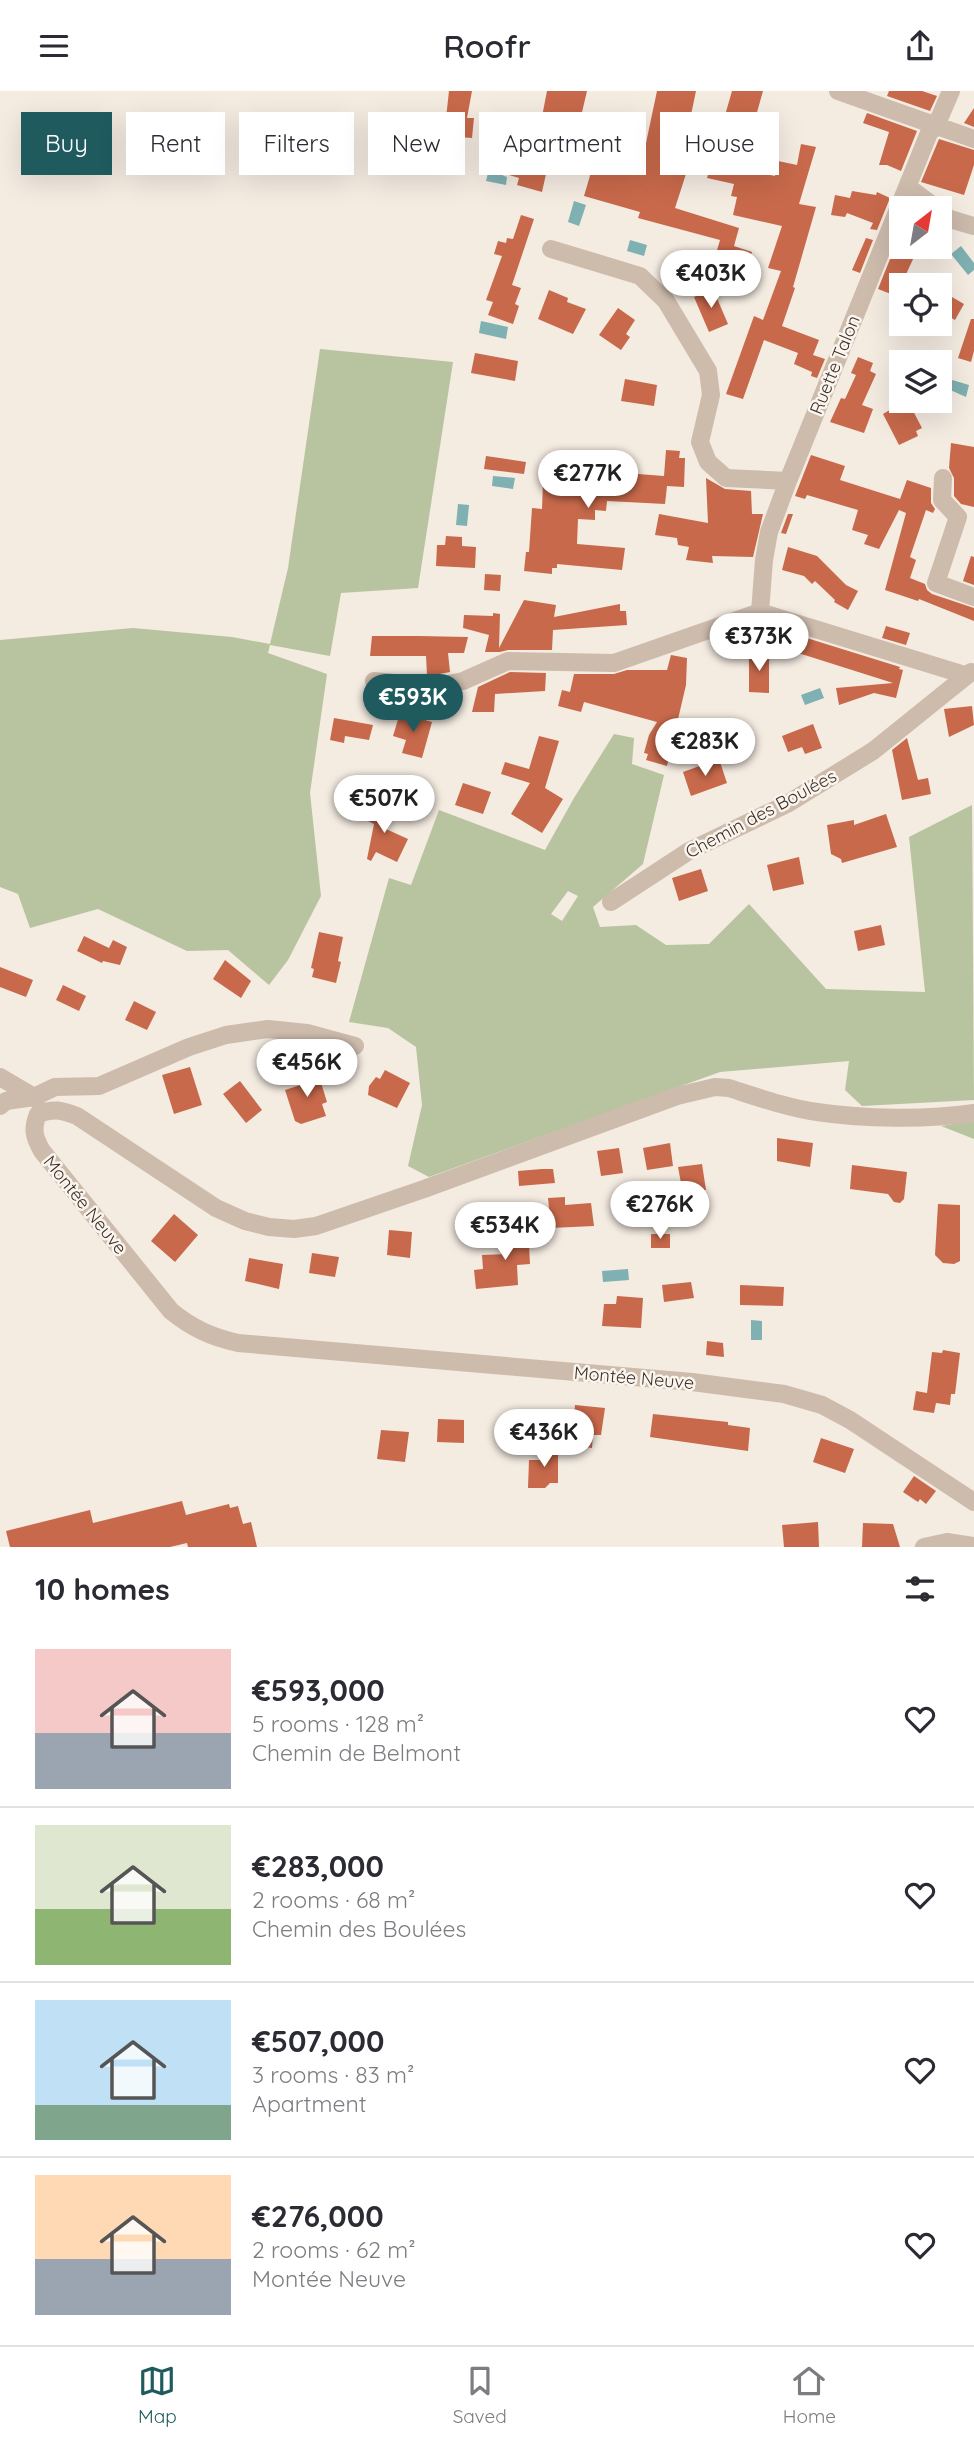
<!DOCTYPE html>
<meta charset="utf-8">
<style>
body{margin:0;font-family:Quicksand,sans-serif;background:#f2f2f3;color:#2b2b33;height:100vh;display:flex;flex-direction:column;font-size:26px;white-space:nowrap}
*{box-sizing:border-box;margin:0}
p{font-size:23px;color:#7c7c81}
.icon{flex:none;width:38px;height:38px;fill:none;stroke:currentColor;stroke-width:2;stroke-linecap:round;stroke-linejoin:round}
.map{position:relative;height:1456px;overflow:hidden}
.side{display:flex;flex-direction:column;background:#fff;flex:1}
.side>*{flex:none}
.guide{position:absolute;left:21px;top:21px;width:933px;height:63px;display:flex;gap:14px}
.needle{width:46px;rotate:31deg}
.buttons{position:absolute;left:889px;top:105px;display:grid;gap:14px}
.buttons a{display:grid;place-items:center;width:63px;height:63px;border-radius:0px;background:#fff;box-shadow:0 7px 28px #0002;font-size:35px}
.price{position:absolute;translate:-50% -60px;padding:0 16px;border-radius:24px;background:#fff;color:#222;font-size:23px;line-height:46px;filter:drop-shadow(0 2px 4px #0008)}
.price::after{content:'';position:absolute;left:50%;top:42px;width:21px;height:16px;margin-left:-10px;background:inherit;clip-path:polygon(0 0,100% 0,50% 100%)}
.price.selected{background:#1f5a5e;color:#fff}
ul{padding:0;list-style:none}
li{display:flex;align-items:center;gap:21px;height:175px;padding:0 35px}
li+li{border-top:2px solid #e1e1e2}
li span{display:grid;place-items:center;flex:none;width:196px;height:140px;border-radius:0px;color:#555}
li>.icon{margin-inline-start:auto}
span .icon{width:84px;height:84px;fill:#fffc;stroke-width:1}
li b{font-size:30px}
h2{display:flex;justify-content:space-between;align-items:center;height:84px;padding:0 35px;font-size:30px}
.chip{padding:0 24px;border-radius:0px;background:#fff;box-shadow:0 7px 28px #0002;font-size:24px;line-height:63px}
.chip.selected{background:#1f5a5e;color:#fff}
header{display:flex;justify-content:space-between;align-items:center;height:91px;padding:0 35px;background:#fff;font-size:32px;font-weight:600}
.tabs{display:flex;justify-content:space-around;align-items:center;height:98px;border-top:2px solid #e1e1e2;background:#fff;font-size:19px;color:#7c7c81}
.tabs a{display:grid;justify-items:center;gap:4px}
.tabs .selected{color:#1f5a5e}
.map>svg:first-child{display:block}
.green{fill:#b8c4a0;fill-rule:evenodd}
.water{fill:#7fb0b2}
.building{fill:#c8694b}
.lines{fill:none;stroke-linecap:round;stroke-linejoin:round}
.minor{stroke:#cdbbac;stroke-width:18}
.labels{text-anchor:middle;stroke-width:5;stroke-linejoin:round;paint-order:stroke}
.street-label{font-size:18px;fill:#3b302b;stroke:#fbf5ee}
</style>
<header><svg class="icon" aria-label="menu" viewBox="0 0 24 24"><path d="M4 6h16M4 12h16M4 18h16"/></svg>Roofr<svg class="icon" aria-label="share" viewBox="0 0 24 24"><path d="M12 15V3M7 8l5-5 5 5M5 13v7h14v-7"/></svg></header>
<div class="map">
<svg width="974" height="1456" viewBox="0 0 974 1456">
<rect width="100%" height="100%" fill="#f4ebe1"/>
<path class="green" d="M320 258 453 271 418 497 341 502 330 565 270 554 268 562 327 583 310 702 321 805 288 869 269 894 228 859 187 860 98 818 30 837 18 803 0 796V549L133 537 232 546 270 553 288 477Z
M614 643 634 647 632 673 664 684 643 773 593 816 600 836 636 834 666 854 709 853 749 813 826 898 925 901 909 746 972 714 974 1009 862 1015 845 999 849 970 720 981 429 1086 408 1075 422 1014 416 956 388 937 349 931 389 787 411 794 439 719 545 759 574 707ZM568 800 578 805 562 830 551 823Z
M974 1030V1048L941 1035Z"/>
<path class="water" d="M390 59 410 62 409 71 388 69Z
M497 71 504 73 502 84 507 86 506 94 486 90 488 82 494 83Z
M574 110 586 114 579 135 568 131Z
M630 149 647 154 644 165 627 160Z
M961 155 974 172V179L968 184 951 163Z
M481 230 508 236 506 248 479 242Z
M949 288 969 294 966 306 948 298Z
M493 385 515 387 513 398 492 395Z
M458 413 469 414 467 435 456 434Z
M820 597 824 607 805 614 801 604Z
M394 695 415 702 411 714 390 708Z
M628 1178 629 1189 603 1191 602 1180Z
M751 1229 762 1230V1249H751Z"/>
<path class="building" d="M449 0H472L467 27H474L472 47 459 46 458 54 450 53 448 72 428 70 429 56 422 55V49L405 47 406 32 445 36Z
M547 0H587L575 51 642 71 657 0H696L679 81 686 83 675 117 739 137 734 155 752 161 745 182 713 173 720 149 638 127 640 121 584 105 594 71 544 56 536 81 546 83 542 101 517 94 519 87 509 84 520 50 498 43 502 30 539 41Z
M732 0H763L741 78 775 85 778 70 797 74 801 53 816 56 799 113 816 116 793 196 795 197 782 235 819 249 813 264 825 268 817 287 811 285 812 281 794 273 798 262 764 249 743 308 726 303 754 225 763 229 781 180 768 177 782 135 733 124 737 106 731 105 734 93 707 87Z
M889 0H922L937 5 930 20 887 5Z
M974 17V36L964 32Z
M867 22 917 40 901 80 887 74H879L889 41 863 32Z
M939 48 974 59V74L964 104 921 91Z
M852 100 876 104 877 101 890 107 877 139 870 138 873 132 847 122 845 126 831 124 835 104 850 107Z
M521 124 534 128 512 194 521 197 515 213 519 215 513 233 488 224 493 211 486 209 502 165 494 163 498 150 506 152 507 147 513 148Z
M866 147 873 149 860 182 852 179Z
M894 158 914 166 896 205 878 198Z
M713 198 728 233 709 241 694 206Z
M549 199 568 207 567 211 586 218 573 243 538 228Z
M940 199 964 213 955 229 940 221Z
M618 217 635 229 626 243 630 246 621 259 599 244Z
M971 228H974V260L971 271 958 267Z
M475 262 518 270 515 290 471 282Z
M858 266 873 272 870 280 876 283 862 314 873 318 864 342 830 331 841 307 845 308 856 284 851 282Z
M625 288 657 294 654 315 621 310Z
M898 314 902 320 911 316 922 337 916 340 918 345 899 354 883 323Z
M951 352 974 356V416L961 413 954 405V387L949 377Z
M666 359 680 360 679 367H685L684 396 667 395 665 413 607 410 606 420 595 419V429L578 428 577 453 625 457 622 479 557 473V477H552V483L524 480 526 461H529L532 417 542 418 544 366 587 368 586 379 664 385Z
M811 364 845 375 840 389 900 408 907 389 931 397V412L935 418 933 422 926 419 910 466 916 469 910 487 925 493 927 499 932 503 974 517V530L919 508 918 510 885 499 906 422 899 419 879 458 864 453 868 444 852 439 858 419 807 404 805 408 795 405Z
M486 365 526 371 524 383 484 378Z
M706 387 725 398 751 400 752 423H763L753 466 712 465 713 472 686 469 689 456 678 454 677 447 655 444 659 423 708 432Z
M788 423H793L786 443 781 442Z
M446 445 462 446V455L476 456 475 477 436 475 437 454H445Z
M788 456 817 465 846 494 858 500 848 519 834 511 835 509 815 490 812 493 804 485 782 479Z
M971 465 974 466V494L963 490Z
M485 483 501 484 500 500 484 499Z
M524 509 556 514 554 526 620 513V520H626L627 534 553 539 552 559H508L500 561H485L489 544 463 537 464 524 493 525V522L500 523 499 557Z
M886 535 910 542 906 554 882 547Z
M732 543 739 544 736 562 719 559 721 547Z
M797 544 900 576 899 578 903 579 896 607 874 602 839 614 836 597 893 592 792 560Z
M372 545H419L468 546 464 562H448L450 581 434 584H427L426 565H370Z
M757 560H769V602L749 601V567L755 568Z
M671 564 687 567 686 594 667 675 646 669 648 663 644 662 649 644 657 631 584 611 581 621 558 615 562 599 570 601 574 583H614L627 579H667Z
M510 581 546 582 545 600 495 603 494 621H472L478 596Z
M972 615 974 634 949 646 944 618Z
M400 622 432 631 422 667 402 662 406 649 393 645Z
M334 627 373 634 369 649 345 645 344 652 330 649Z
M813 633 822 657 805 663 802 656 788 661 782 645Z
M539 645 559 650 545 697 563 708 542 742 511 723 530 692 501 683 505 671 529 678Z
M907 647 918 689 928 687 931 703 902 709 892 659Z
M719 668 727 692 691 705 683 681Z
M463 692 491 701 483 723 455 714Z
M370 711 394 722 386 738 408 748 397 771 376 761 371 770 367 768 374 733 366 729Z
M886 723 897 756 842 772 841 768 831 763 827 734 854 729V734Z
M799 766 804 793 773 800 767 774Z
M701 778 708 800 679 810 672 787Z
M881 834 885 854 858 860 854 840Z
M319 841 343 846 338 870 341 871 336 892 312 886 314 878 311 877Z
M84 845 109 857 113 849 127 856 120 874 103 870 102 872 77 860Z
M225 869 251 890 241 907 213 888Z
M0 876 33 889 26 906 0 896Z
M63 894 86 905 79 920 56 909Z
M134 910 156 921 147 939 125 929Z
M190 976 202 1014 174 1023 162 984Z
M317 979 327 1011 322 1013 326 1025 301 1033 295 1030 285 999 304 993 301 984Z
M385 979 410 992 397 1017 368 1004 369 995 376 986 380 988Z
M240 990 262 1019 246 1032 223 1003Z
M777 1047 813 1052 810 1076 777 1070Z
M670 1052 673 1075 647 1079 643 1057Z
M619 1057 623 1082 601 1085 597 1060Z
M702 1073 706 1099 683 1103 678 1076Z
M852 1074 907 1081 904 1108 900 1112 894 1111 888 1103 850 1098Z
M542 1078H553L555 1092 519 1095 518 1080Z
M565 1106V1114L591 1112 594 1135 551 1137 548 1107Z
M938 1113 960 1114V1170L954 1173 943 1172 935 1164Z
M174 1123 198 1144 175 1171 151 1150Z
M528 1136 530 1173 517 1174 518 1194 476 1198 474 1179 483 1178 482 1164 507 1163 506 1137Z
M389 1139 412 1141 410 1167 387 1164Z
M651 1143H670V1157H651Z
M312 1162 339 1166 335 1186 309 1182Z
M249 1167 283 1173 279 1198 245 1190Z
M691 1191 694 1207 664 1211 662 1194Z
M740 1194 784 1196 783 1215 740 1214Z
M617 1205 643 1207 641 1237 602 1235 604 1213H616Z
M707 1250 723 1252 724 1266 706 1264Z
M943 1259 960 1262 955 1303H951L950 1314 936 1312 934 1322 913 1319 916 1300 927 1302 932 1261 942 1262Z
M575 1314 605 1317 601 1344H593L592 1357 571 1354Z
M653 1323 728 1331V1334L750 1337 748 1360 650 1346Z
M438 1328 464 1329V1352L437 1351Z
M381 1339 409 1341 405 1371 377 1368Z
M821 1347 854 1358 845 1382 813 1371Z
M540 1357H558V1392H550L545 1397H528L529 1369H540Z
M914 1385 936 1400 926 1413 920 1408 918 1411 903 1401Z
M182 1410 186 1424 229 1413 230 1417 238 1415 243 1433 251 1431 257 1456H188L187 1452 170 1456H10L6 1440 90 1419 93 1432Z
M818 1431 819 1456H784L782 1434Z
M863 1432 893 1433 900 1456H862Z"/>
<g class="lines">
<path class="minor" d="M838 0 974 48
M908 96 936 117
M940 121 950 128 974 135
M551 158 640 185 666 210 708 280 711 304 700 351 708 371 726 387 788 390
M943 387 942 409 958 426 936 492 974 506
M760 521 764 469 769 441 788 390 929 42 936 35 951 0
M374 590 435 596 463 590 508 570 614 572 760 521 965 584
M611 811 689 760 787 713 873 660 971 581
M0 986 34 1006 55 996 99 995 189 956 226 944 268 938 307 942 355 955
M0 1015 6 1010 34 1006 36 1008
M974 1022C927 1029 864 1028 817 1021 788 1017 757 1006 729 997L715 996 677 1005 424 1098 316 1135 294 1138 269 1136 245 1130 216 1117 77 1025C62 1019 53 1017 38 1023 32 1038 34 1046 42 1060L171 1220C192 1237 211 1246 238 1252L692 1291 784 1303 822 1314 850 1329 974 1411
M924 1456 947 1451 974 1455"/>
</g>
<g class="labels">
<g class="street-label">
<text transform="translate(835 274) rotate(-68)" y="6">Ruette Talon</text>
<text transform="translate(761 723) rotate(-28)" y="6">Chemin des Boulées</text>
<text transform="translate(85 1114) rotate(51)" y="6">Montée Neuve</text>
<text transform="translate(634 1287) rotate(5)" y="6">Montée Neuve</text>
</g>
</g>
</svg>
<div class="buttons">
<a><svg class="needle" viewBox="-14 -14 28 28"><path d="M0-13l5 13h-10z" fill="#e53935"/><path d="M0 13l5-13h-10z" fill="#7c7c81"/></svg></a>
<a><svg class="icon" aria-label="locate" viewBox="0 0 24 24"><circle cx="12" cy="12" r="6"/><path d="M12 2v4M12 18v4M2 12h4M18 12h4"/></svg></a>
<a><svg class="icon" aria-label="layers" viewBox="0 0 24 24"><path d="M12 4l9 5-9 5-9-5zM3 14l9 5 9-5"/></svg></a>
</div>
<b class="price" style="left:711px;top:219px">€403K</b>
<b class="price" style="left:588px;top:419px">€277K</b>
<b class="price" style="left:759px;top:582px">€373K</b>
<b class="price selected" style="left:413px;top:643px">€593K</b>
<b class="price" style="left:705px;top:687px">€283K</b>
<b class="price" style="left:384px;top:744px">€507K</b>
<b class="price" style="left:307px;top:1008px">€456K</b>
<b class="price" style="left:660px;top:1150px">€276K</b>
<b class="price" style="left:505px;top:1171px">€534K</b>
<b class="price" style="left:544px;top:1378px">€436K</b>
<div class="guide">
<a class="chip selected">Buy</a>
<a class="chip">Rent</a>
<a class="chip">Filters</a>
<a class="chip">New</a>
<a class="chip">Apartment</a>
<a class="chip">House</a>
</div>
</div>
<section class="side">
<h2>10 homes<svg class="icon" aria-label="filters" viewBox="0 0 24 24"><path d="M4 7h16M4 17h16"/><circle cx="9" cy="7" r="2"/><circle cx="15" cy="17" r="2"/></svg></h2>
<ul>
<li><span style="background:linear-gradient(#f6c9c9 60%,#9aa5b1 0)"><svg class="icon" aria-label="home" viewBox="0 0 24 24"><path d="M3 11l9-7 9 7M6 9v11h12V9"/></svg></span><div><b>€593,000</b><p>5 rooms · 128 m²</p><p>Chemin de Belmont</p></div><svg class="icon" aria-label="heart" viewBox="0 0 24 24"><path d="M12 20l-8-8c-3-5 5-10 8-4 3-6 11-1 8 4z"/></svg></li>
<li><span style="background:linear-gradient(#dfe7d0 60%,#8fb573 0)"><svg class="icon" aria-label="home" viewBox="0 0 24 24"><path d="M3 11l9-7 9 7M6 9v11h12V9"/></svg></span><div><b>€283,000</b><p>2 rooms · 68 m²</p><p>Chemin des Boulées</p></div><svg class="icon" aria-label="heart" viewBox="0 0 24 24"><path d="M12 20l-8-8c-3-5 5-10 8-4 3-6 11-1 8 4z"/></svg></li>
<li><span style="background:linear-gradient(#bfe0f5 75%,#7fa58c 0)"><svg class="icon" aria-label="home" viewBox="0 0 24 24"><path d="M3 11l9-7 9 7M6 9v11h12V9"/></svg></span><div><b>€507,000</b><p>3 rooms · 83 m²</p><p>Apartment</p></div><svg class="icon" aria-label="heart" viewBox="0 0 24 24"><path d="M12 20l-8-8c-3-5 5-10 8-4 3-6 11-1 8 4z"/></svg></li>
<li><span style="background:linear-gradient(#ffd9b3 60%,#9aa5b1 0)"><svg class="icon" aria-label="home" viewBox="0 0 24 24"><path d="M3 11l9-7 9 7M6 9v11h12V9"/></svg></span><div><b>€276,000</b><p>2 rooms · 62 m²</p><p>Montée Neuve</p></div><svg class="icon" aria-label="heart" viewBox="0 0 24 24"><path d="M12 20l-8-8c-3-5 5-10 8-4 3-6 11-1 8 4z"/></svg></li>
</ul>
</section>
<nav class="tabs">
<a class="selected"><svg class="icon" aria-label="map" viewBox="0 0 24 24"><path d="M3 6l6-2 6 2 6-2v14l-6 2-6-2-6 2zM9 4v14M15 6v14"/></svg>Map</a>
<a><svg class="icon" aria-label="saved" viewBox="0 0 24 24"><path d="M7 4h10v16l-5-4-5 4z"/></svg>Saved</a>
<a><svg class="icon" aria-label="home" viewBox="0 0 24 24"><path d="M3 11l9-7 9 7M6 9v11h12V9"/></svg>Home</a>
</nav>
